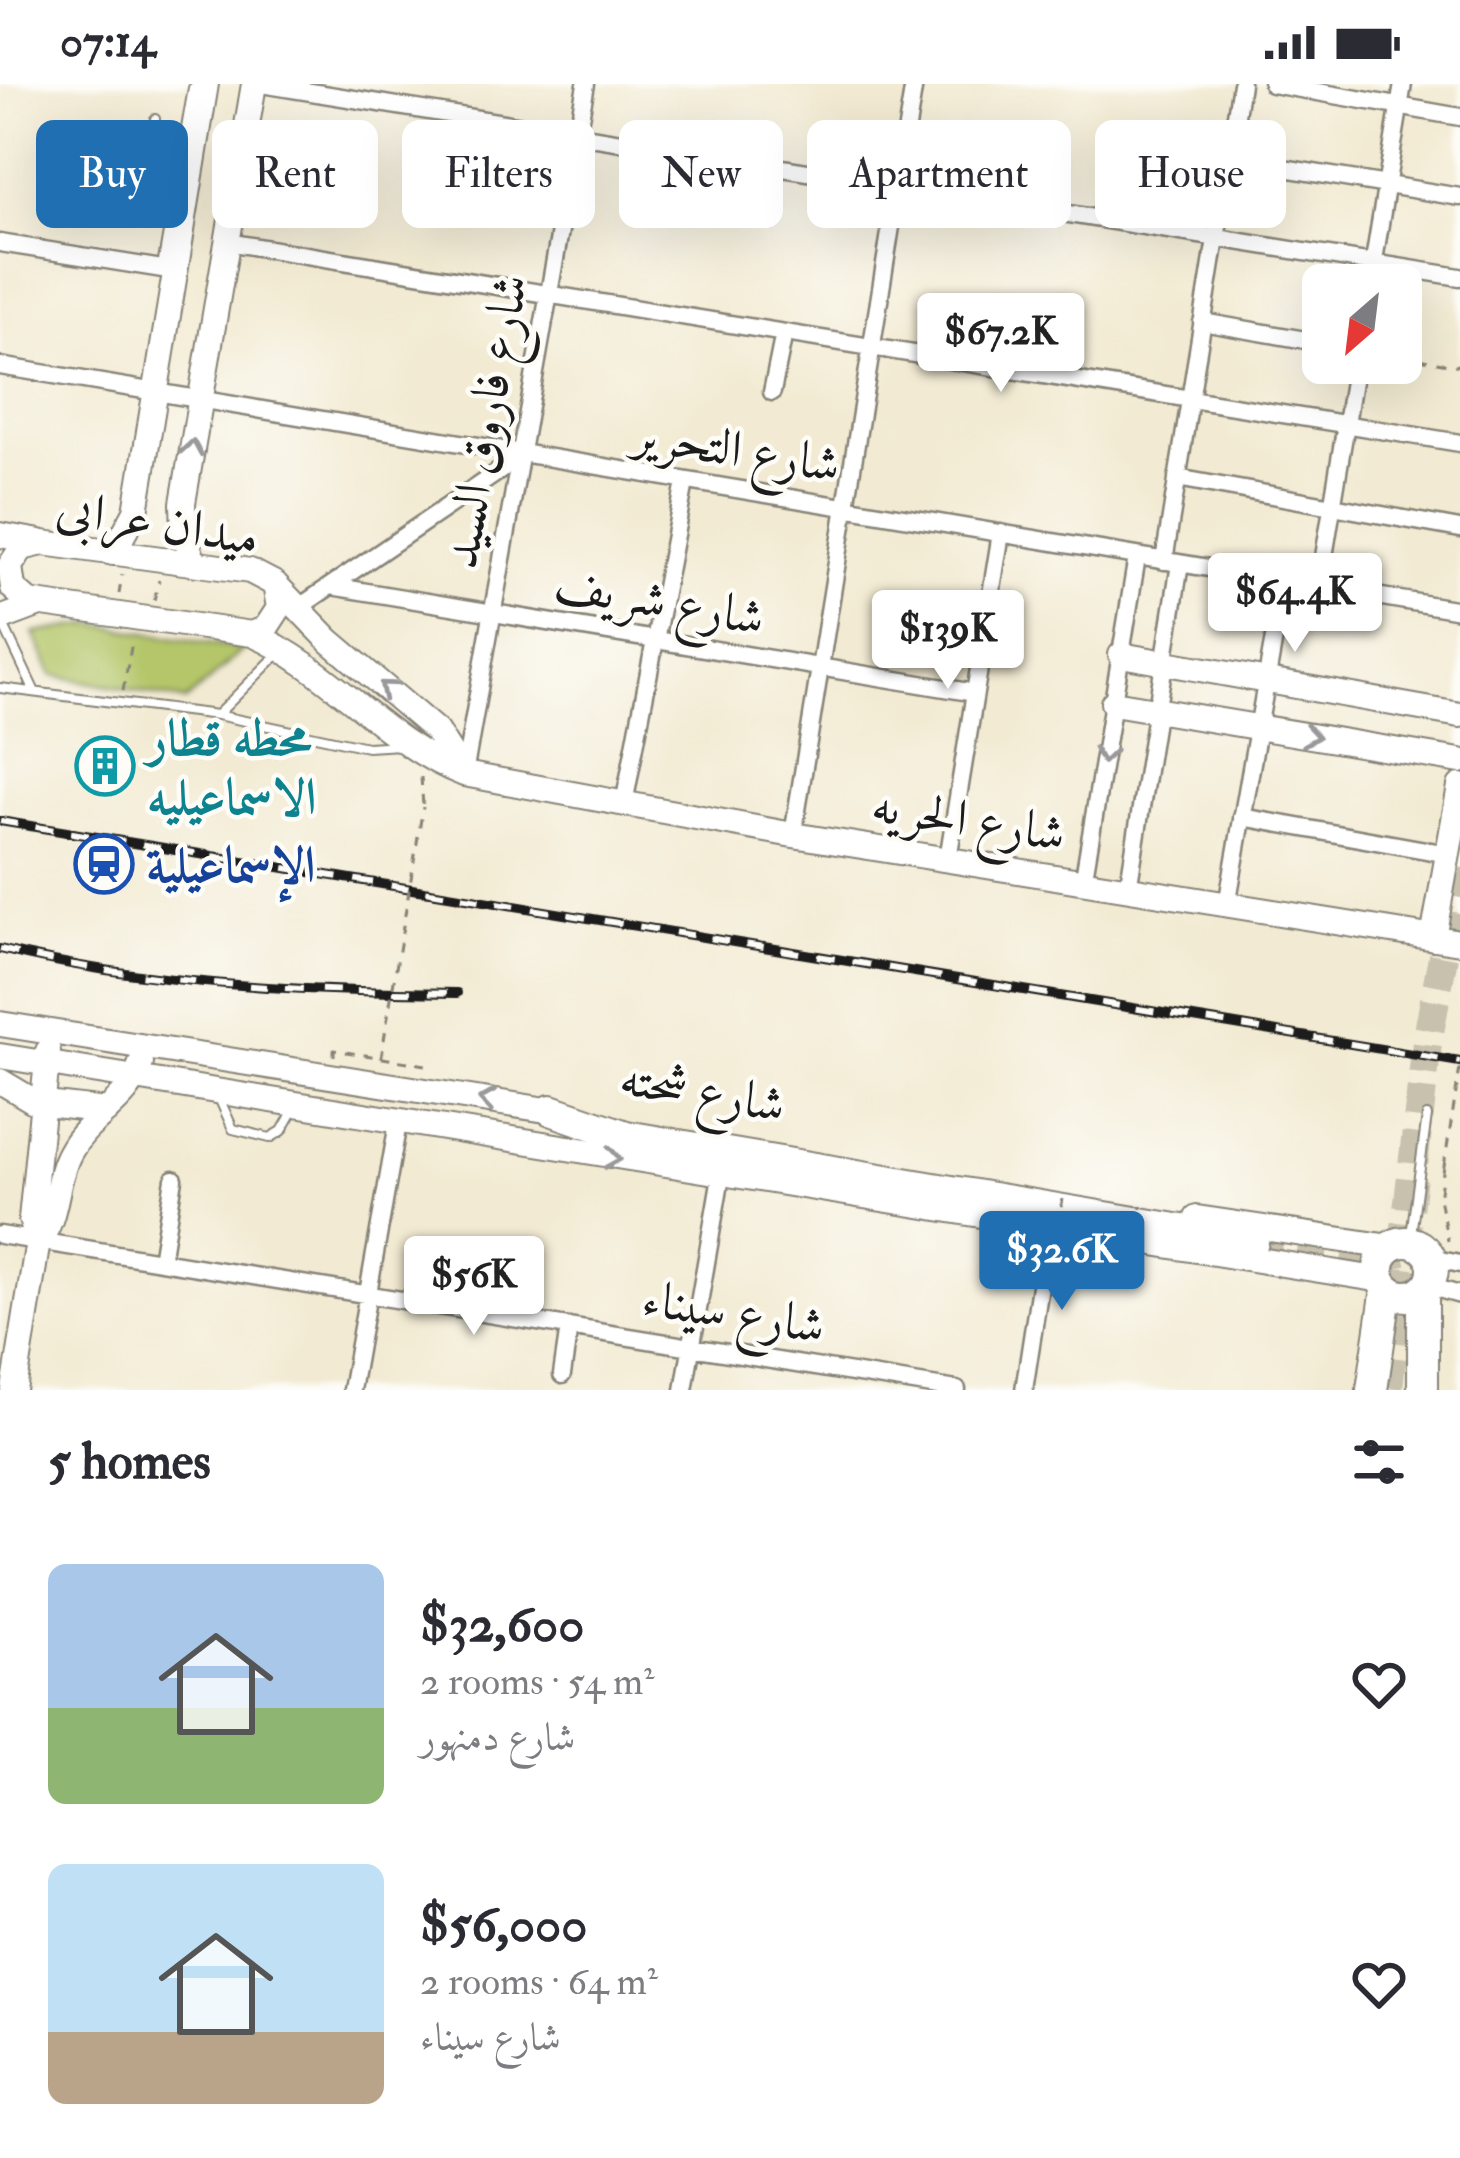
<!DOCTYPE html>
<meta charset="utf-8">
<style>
body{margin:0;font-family:"IM FELL Double Pica",Amiri,serif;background:#f7f7f7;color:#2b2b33;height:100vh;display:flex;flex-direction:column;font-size:45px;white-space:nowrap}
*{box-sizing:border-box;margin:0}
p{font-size:39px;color:#7c7c81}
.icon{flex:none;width:66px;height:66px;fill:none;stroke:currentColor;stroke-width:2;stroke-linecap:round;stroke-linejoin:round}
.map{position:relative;height:1306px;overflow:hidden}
.drawer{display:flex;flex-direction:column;background:#fff;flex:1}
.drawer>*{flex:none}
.top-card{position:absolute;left:36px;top:36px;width:1389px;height:108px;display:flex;gap:24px}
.needle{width:78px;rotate:208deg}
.buttons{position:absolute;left:1302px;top:180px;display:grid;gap:24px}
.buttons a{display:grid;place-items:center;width:120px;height:120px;border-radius:18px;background:#fff;box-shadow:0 12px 48px #0002;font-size:60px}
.price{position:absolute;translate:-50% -102px;padding:0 27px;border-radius:12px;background:#fff;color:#222;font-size:39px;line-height:78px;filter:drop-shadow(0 3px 6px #0008)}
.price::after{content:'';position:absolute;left:50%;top:72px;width:36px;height:27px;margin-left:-18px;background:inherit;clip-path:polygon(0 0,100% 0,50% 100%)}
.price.selected{background:#1f6fb2;color:#fff}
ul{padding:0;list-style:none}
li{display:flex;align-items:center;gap:36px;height:300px;padding:0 48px}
li span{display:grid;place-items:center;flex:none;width:336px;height:240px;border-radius:18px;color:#555}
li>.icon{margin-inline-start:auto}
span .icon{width:144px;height:144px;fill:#fffc;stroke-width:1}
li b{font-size:51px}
h2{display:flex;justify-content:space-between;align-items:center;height:144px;padding:0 48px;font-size:51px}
.tag{padding:0 42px;border-radius:18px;background:#fff;box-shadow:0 12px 48px #0002;font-size:42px;line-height:108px}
.tag.selected{background:#1f6fb2;color:#fff}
.status{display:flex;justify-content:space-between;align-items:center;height:84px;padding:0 60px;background:#fff;direction:ltr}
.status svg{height:33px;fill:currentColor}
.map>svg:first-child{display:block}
.green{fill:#b4c669;stroke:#687142;stroke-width:3}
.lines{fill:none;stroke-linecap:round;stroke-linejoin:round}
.highway-tunnel{stroke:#c7c1ae;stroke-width:30;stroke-dasharray:30 15;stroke-linecap:butt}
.lane-casing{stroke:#878377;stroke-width:12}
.street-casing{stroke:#878377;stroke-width:21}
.secondary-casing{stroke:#878377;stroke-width:28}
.primary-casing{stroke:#878377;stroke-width:28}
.highway-casing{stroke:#878377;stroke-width:34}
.path{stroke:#878377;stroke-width:3;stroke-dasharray:9 9;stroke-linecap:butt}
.lane{stroke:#fff;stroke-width:8}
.street{stroke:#fff;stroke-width:16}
.secondary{stroke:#fff;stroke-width:24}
.primary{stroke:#fff;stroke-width:24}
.highway{stroke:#fff;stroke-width:30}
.rail-casing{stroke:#1c1c1c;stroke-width:10}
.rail{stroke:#fdfcf7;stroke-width:6;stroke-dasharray:18;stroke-linecap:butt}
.path-bridge{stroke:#878377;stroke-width:3;stroke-dasharray:9 9;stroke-linecap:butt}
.oneway{stroke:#999}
.labels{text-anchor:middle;stroke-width:9;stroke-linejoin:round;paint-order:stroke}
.street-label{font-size:51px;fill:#1c1c1c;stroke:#fdfcf7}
.culture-label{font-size:51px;font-weight:bold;fill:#0d838f;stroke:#fdfcf7;text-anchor:start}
.transit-label{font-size:51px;font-weight:bold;fill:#164399;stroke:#fdfcf7;text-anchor:start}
</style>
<div class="status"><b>07:14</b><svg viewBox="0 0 49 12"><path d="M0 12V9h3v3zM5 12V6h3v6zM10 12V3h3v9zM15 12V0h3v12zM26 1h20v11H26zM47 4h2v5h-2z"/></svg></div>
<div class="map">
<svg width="1460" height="1306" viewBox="0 0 1460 1306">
<rect width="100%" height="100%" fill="#fdfcf7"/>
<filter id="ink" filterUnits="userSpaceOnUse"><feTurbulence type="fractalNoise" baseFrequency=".00833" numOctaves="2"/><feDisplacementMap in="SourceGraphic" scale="24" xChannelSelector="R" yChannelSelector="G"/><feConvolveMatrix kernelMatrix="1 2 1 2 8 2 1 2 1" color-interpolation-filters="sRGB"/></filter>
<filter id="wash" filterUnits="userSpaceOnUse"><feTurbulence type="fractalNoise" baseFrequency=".004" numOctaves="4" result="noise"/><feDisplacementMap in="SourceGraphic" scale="48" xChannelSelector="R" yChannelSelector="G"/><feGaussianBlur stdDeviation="2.7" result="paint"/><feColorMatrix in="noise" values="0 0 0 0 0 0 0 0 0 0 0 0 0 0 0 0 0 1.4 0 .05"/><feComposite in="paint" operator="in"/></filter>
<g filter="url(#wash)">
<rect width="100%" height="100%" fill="#f2ead2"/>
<path class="green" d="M92 540 244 565 186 617 52 591 34 549Z"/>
</g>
<g filter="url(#ink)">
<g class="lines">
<path class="highway-tunnel" d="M1253 1158 1364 1176 1403 1167
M1388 1303 1427 959 1460 780"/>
<defs>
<path id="lane" d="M155 35 148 87 156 95 176 99
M162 183 193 4
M1 536 34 606
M0 604 217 631 367 663 401 661
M218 630 280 568
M219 1014 233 1045 270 1054 282 1047 294 1026
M1410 1158 1427 1032"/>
<path id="street" d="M261 0 1460 193
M1272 0 1460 33
M1229 75 1460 113
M227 158 1460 359
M0 159 175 187
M1370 201 1403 0
M1202 238 1323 259
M0 282 1460 526
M772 308 784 249
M1177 394 1460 445
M1164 477 1241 0
M331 502 975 609
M1319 503 1356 279
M301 522 523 371
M464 690 586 0
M624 720 685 398
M1242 733 1448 770
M793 751 914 0
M948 775 1001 449
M1083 799 1137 473
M1128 805 1180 480
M1227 821 1284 497
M0 1151 957 1306
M1431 1174 1460 1180
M161 1177 174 1095
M1428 1202 1460 1211
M562 1291 569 1243
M351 1306 398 1039
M684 1306 721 1092
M1024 1306 1049 1144"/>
<path id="secondary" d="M113 469 136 427 206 0
M194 479 184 448 183 419 254 0
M1121 571 1460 631
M1113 619 1460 677
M0 940 565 1029
M0 972 1382 1196
M0 997 37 1019 107 1027
M1197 1134 1390 1163
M38 1157 31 1135 48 967
M14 1306 38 1157C59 1134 54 1096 70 1068 89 1032 129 1020 141 979"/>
<path id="primary" d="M0 451 40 458
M43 459 250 487 275 500 279 524 266 544 252 550 29 518 13 504 10 482 22 464Z
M275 500 330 557 436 647 464 690
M0 535 40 520
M252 550C331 584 387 661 464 690L793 751 1460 858
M1433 854 1460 702"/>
<path id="highway" d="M551 1026 626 1052 1253 1158
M1379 1185a27 27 0 1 1 54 0a27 27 0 1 1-54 0Z
M1423 1206V1306
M1372 1306 1387 1204"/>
</defs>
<use href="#lane" class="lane-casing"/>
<use href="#street" class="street-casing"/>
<use href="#secondary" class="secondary-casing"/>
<use href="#primary" class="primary-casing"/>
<use href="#highway" class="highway-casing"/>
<path class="path" d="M1401 272 1460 282
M119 510 122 490
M154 516 159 496
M123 607 132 558
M421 693 423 723
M334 972V966L426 981V986
M1444 1082 1439 1114 1448 1157"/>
<use href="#lane" class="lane"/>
<use href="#street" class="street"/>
<use href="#secondary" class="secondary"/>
<use href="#primary" class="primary"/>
<use href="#highway" class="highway"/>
<defs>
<path id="rail" d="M0 737 1460 978
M0 865C149 902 304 907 457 909"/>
</defs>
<use href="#rail" class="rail-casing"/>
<use href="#rail" class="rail"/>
<path class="path-bridge" d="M381 974 423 723
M1444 1082 1460 984
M1058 1141 1063 1115"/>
</g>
<defs><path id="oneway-chevron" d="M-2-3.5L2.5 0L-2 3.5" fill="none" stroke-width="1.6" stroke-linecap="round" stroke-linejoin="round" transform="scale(3)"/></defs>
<g class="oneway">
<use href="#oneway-chevron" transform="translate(192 364) rotate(-80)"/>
<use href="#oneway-chevron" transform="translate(387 604) rotate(-140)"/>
<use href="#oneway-chevron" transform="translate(1311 652) rotate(9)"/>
<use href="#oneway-chevron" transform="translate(1104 671) rotate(99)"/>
<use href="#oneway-chevron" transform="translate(487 1016) rotate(-171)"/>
<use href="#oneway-chevron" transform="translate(613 1074) rotate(9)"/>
</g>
</g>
<defs>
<symbol id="building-ring" viewBox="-11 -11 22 22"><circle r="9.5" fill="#fdfcf7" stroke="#0f9aa8" stroke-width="1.5"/><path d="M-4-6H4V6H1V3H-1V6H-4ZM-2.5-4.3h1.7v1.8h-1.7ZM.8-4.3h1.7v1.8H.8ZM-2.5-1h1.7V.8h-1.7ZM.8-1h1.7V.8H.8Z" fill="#0f9aa8"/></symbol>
<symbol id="station-ring" viewBox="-11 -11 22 22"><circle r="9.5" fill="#fdfcf7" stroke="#1a4fb4" stroke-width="1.5"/><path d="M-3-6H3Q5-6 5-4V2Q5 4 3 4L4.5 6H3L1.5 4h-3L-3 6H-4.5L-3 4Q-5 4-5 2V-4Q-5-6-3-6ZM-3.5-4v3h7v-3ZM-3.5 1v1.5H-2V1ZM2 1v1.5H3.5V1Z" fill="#1a4fb4"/></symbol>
</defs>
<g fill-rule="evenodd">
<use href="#building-ring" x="72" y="649" width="66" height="66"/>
<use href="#station-ring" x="71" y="747" width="66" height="66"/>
</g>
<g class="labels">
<g class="street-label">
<text transform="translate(484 337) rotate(-80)" y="18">شارع فاروق السيد</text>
<text transform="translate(737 364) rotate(9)" y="18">شارع التحرير</text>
<text transform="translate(158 437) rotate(9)" y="18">ميدان عرابى</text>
<text transform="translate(660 515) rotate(10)" y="18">شارع شريف</text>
<text transform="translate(969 734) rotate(9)" y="18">شارع الحريه</text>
<text transform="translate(703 1006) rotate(10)" y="18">شارع شحته</text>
<text transform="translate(734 1227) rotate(9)" y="18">شارع سيناء</text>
</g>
<g class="culture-label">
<text x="147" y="671">محطه قطار<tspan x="147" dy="59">الاسماعيليه</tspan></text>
</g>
<g class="transit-label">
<text x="146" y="798">الإسماعيلية</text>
</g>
</g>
</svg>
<div class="buttons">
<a><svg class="needle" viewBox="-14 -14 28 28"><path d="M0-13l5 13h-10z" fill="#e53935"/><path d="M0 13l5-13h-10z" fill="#7c7c81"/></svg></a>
</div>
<b class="price" style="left:1001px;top:311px">$67.2K</b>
<b class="price" style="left:1295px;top:571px">$64.4K</b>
<b class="price" style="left:948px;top:608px">$139K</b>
<b class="price selected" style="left:1062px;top:1229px">$32.6K</b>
<b class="price" style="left:474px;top:1254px">$56K</b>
<div class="top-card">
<a class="tag selected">Buy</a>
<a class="tag">Rent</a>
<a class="tag">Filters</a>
<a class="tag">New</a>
<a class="tag">Apartment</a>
<a class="tag">House</a>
</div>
</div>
<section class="drawer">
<h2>5 homes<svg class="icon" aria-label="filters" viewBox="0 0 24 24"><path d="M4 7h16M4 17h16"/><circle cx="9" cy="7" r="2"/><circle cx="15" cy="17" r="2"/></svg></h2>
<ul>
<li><span style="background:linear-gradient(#a9c7e8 60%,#8fb573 0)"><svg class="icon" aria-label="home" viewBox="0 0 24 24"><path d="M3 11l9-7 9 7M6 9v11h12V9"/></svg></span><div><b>$32,600</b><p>2 rooms · 54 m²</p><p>شارع دمنهور</p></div><svg class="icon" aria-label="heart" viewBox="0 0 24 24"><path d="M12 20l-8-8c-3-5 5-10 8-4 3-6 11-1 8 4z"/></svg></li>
<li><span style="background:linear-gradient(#bfe0f5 70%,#b9a48a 0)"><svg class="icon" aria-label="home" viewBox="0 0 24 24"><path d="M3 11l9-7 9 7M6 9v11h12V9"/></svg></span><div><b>$56,000</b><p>2 rooms · 64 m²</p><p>شارع سيناء</p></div><svg class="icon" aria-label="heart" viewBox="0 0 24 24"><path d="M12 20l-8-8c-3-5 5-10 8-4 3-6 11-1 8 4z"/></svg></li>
</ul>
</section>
